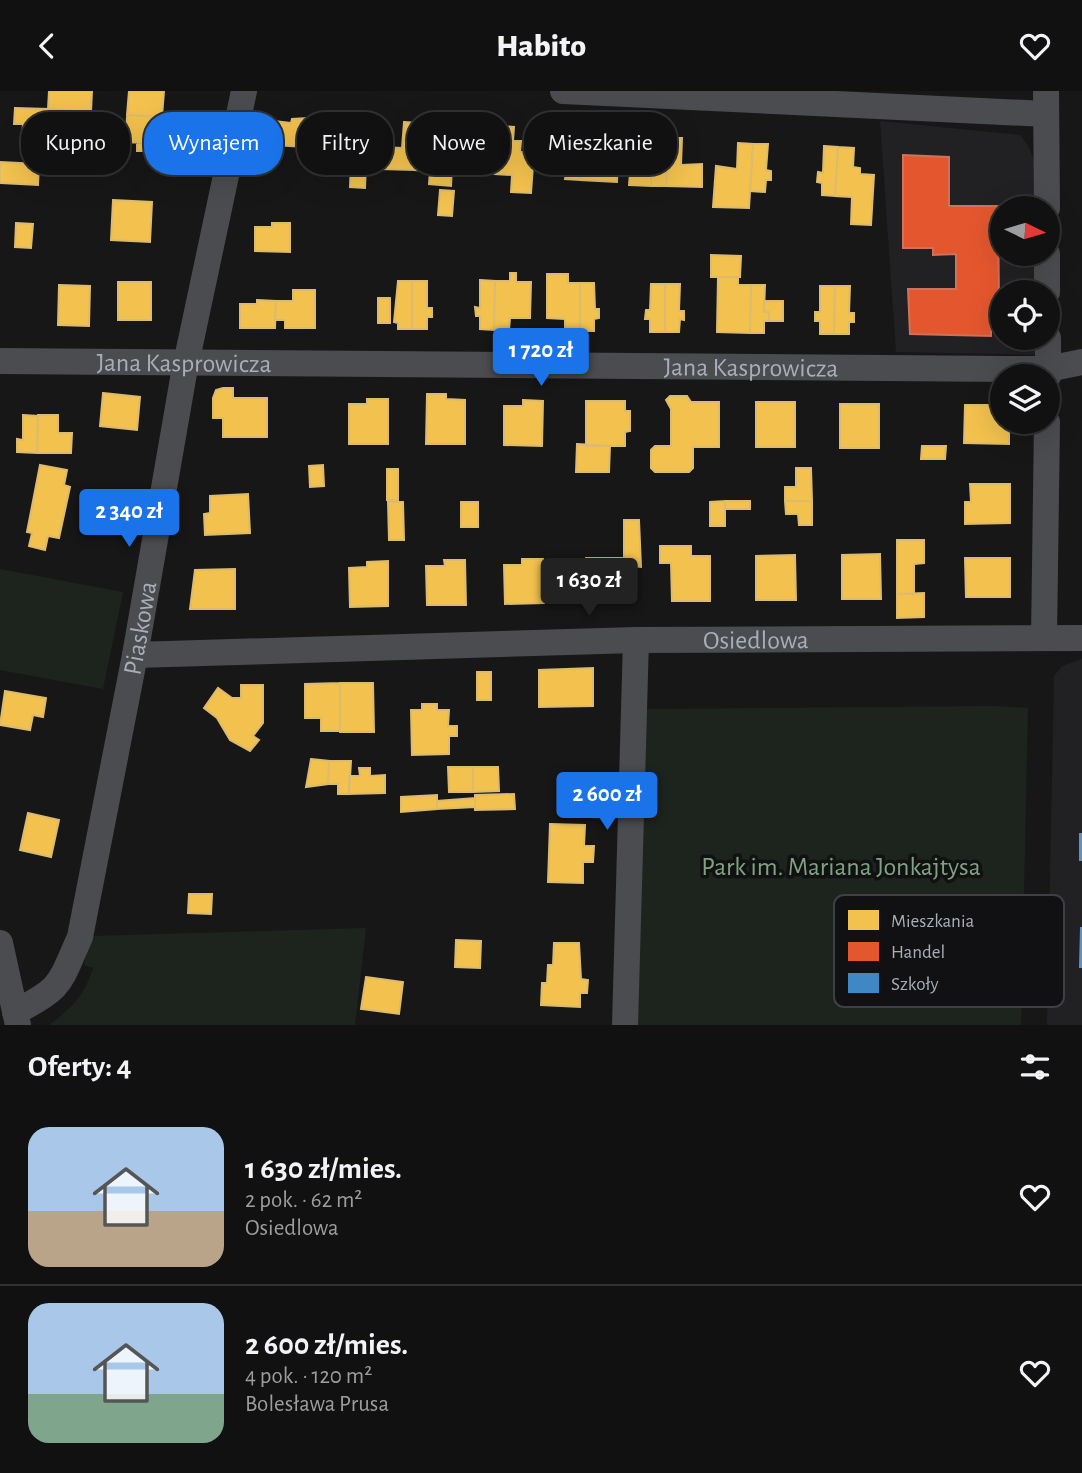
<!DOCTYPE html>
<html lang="pl">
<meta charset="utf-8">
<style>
body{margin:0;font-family:"Alegreya Sans",sans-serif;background:#1a1a1a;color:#f1f3f6;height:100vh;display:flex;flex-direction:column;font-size:26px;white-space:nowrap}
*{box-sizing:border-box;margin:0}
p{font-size:23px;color:#9c9d9f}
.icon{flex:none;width:38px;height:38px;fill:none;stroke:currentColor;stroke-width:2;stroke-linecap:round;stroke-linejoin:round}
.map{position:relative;height:934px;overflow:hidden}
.panel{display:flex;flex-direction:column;background:#111;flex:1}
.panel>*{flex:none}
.top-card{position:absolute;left:21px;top:21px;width:700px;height:63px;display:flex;gap:14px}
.needle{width:46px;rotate:95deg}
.controls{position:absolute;left:990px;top:105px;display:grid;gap:14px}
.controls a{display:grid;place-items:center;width:70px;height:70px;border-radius:50%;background:#111;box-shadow:0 7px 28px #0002,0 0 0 2px #303131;font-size:35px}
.price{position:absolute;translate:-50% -60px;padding:0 16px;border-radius:7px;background:#1a73e8;color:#fff;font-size:23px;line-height:46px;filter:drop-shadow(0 2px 4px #0008)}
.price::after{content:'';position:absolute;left:50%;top:42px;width:21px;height:16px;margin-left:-10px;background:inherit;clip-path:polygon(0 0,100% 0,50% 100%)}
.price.on{background:#222;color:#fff}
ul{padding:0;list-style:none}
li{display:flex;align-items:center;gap:21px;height:175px;padding:0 28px}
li+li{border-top:2px solid #303131}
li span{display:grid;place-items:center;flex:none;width:196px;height:140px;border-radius:21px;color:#555}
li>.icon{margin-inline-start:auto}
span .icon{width:84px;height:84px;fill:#fffc;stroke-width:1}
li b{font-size:30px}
h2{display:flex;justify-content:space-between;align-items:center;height:84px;padding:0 28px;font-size:30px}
.tag{padding:0 24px;border-radius:28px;background:#111;box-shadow:0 7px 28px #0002,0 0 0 2px #303131;font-size:24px;line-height:63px}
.tag.on{background:#1a73e8;color:#fff}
header{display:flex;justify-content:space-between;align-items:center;height:91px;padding:0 28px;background:#111;font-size:32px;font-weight:800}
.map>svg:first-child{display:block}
.built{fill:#212123}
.green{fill:#1d241e}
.homes{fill:#f2c14e;stroke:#dcbb6e;stroke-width:2}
.shops{fill:#e4572e;stroke:#d27157;stroke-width:2}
.schools{fill:#3f88c5;stroke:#5e93c1;stroke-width:2}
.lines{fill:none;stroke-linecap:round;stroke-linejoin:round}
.minor{stroke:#4b4c50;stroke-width:26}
.labels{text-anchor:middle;stroke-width:7;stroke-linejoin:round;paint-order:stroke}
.street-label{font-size:26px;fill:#a8aeb8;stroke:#111113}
.park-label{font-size:26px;fill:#7fa37f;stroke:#111113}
.key{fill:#111113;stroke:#3e4045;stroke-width:2}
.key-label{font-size:19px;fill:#a8aeb8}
</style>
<header><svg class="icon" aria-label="back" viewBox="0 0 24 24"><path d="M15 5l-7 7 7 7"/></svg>Habito<svg class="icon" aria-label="heart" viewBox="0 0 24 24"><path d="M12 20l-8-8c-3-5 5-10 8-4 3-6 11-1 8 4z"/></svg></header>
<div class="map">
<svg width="1082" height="934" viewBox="0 0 1082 934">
<rect width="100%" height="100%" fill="#171717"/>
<path class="built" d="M880 30 1020 44 1028 55 1035 71 1036 117H1003V163H1036V201H1003V247H1036V264L896 261Z
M1082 568V934H1047L1054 585 1062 575Z"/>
<path class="green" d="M0 478 123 501 103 598 0 579Z
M992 615 1028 617 1021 934H634L642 618Z
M366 837 355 934H49C72 917 84 905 93 877L84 874 91 845Z"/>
<path class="homes" d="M49 0H92L91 21 48 18Z
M129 0H164L162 26 127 24Z
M15 17 48 18V48L22 46 23 33H14Z
M48 18 58 19 57 38 70 39V52L48 51Z
M58 19 91 21 89 41 57 38Z
M127 24 162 26 161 53 126 51Z
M309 27 347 29V39L354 40 353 55H345V63L307 61V56L273 54 275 30 291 32 292 28Z
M404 31 418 32 415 79 381 78 382 56 402 57Z
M418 32H433L431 57 453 58 451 95 429 93 430 80 415 79Z
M485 34 499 35 495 83 462 81 463 57 483 59Z
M499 35 514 36 513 50H521L520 61H534L531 102 511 101 512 84 495 83Z
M568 40 582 41 580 89 565 88 566 82 538 80 540 43 554 44 553 65 566 66Z
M582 41 597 42 596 67 618 68 617 91 580 89Z
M653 46 668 47 666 95H651Z
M668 47H682L681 74 702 73V96L666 95Z
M137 52 150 53V60H137Z
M738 52 753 53 749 117 713 116 716 75 737 78Z
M753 53H768L766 79 771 80V89H766L765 101 750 100Z
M824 55 838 56 835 105 822 104V92L817 91 818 81 823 82Z
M838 56 854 57 853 76 860 77V83L874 84 871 134 851 133 852 106 835 105Z
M631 70 652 71 651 95 629 94Z
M0 71 39 73 38 94 0 92Z
M351 72 366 73 365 97 350 96Z
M440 99 454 100 452 125 438 124Z
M113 109 152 111 150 151 111 149Z
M16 132 33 133 31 157 15 156Z
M272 132H290V161L255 160V136H272Z
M711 164 741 165 740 186H711Z
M510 182H516V191H531L530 227H510L509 239H494L495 190H510Z
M547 183H568V192H580V240H565V228L547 227Z
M718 186H738V194H751L750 242 717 241Z
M480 189 495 190 494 239 480 238V225H476L475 216 480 217Z
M398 190H412V238H398V232L394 231Z
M412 190H427V217H432V226H427V238H412Z
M118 191H151V229H118Z
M580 192H594L595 218H599V227L594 228V240H580Z
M651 193H665V241H650V228H645L646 219H650Z
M665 193H680L679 220H684V229L680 228 679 241H665Z
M59 194 90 195 89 235 58 234Z
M751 194H765L764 221H769V230H764V242H750Z
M820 195H835L834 243H820V230H815V221H820Z
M835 195H850L849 222H854V231H849V243H834Z
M293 199H315V237H285V229H275L276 210H293Z
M378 207H390V232H378Z
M257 209 276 210 275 237H240V213H257Z
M764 210H783V230H769V221H764Z
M223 297H233V307H267V346H223V327H213V307L216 299Z
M103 302 140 306 137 339 100 335Z
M427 303H446V308L465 309V353H426Z
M670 305H687L691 311H719V356H693V377L689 381H655L651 377V359L655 355H671V318L666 309Z
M367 308H388V353H349V313H367Z
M523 309 543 310 542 355 504 354V315H523Z
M586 310H625V320H630V340L625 341V355H586Z
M756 311H795V356H756Z
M840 313H879V357H840Z
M965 314H1003V331H1009V353L964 352Z
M23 324 38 325 37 362 17 361V348L23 349Z
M38 324H58V342H72L71 362H37Z
M577 353 610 355 609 381H576Z
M922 355H946L945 368H921Z
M40 374 67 379 64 394 70 396 59 447 48 445 45 459 29 455 32 442 27 441Z
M323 374 324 395 310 396 309 375Z
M796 377H811L812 410H785V396H796Z
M387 378H398V409H387Z
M970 393H1010V432L965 433V411H971Z
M248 403 250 442 205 444 204 423 210 422V405Z
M725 410V435H710V411Z
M725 410H750V418H725Z
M785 410H812V434H799L798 423H786Z
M388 411H403L404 449H389Z
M461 411H478V436H461Z
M624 429H639L641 476 631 475V491H625V511L586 512V467H624Z
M897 449H924V472L914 473V503H897Z
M660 455H691V465H710V510H672L671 472H660Z
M880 463 881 508H842V464Z
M795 464 796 509H756V465Z
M965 467H1010V506H966Z
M522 468H543L544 512 505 513 504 474H522Z
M444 469H465L466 514H427L426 475H445Z
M388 470V515L350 516 349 477 367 476V471Z
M235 478V518H190L195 479Z
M924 502V526L897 527V503Z
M593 577V615L539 616V579Z
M477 581H491V609H477Z
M340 592V640H321V627H305V593Z
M340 592H373L374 641H340Z
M241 594H263V632L253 645 259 649 250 660 230 649 217 627 204 617 218 597 232 607H241Z
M5 600 46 607 43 626 33 624 30 639 0 634Z
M422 613H437V619H449L448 635H457V645H449V663L412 664 411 619H422Z
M311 668 329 670 328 693 306 696Z
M329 670H351L349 703H338V693H328Z
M448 676H473V701H449Z
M473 676H498L499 700 473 701Z
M359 677H370V685L385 684V702L349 703V685H360Z
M514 703 515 718 475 719V704Z
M437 704V718L401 721V706Z
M475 707V716L437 718V710Z
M28 722 59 729 51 766 20 759Z
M550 733 585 734 584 755H594L593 771H583V792L548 791Z
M189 803H212L211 823 188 822Z
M456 849 481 850 480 877 455 876Z
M554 852H579L581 888 588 889 587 902H580V916L541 914 542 892H547L548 874H553Z
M366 886 403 891 399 923 361 918Z"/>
<path class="shops" d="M903 64 949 66V115H998L999 214H991V245L910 243 908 198H956V163L933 164V157H903Z"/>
<path class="schools" d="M1080 743H1082V769H1080Z
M1081 837H1082V876H1080Z"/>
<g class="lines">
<g class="minor">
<path d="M563 0 1046 23"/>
<path d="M1046 0 1047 117"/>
<path d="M1047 163V201"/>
<path d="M1048 247V285"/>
<path id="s1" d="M0 270 1008 278H1048L1082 271"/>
<path d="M1044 547 1047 331"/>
<path id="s2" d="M135 564 636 549 1082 547"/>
<path d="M0 852 18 934"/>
<path id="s3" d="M15 921C63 897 59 893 80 846L135 564 184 282 244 0"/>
<path d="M625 934 636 549"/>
</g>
</g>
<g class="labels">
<g class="street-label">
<text dy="9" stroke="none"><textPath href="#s1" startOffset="184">Jana Kasprowicza</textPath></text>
<text dy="9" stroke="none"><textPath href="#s1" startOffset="751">Jana Kasprowicza</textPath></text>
<text dy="9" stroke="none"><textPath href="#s3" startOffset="418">Piaskowa</textPath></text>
<text dy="9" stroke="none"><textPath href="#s2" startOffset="621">Osiedlowa</textPath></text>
</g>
<g class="park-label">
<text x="841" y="784">Park im. Mariana Jonkajtysa</text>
</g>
</g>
<rect x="834" y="804" width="230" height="112" rx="10" class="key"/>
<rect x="848" y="819" width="31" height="20" fill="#f2c14e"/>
<rect x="848" y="851" width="31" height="19" fill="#e4572e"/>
<rect x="848" y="882" width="31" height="20" fill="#3f88c5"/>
<g class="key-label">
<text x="891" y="836">Mieszkania</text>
<text x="891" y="867">Handel</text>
<text x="891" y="899">Szkoły</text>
</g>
</svg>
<div class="controls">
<a><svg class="needle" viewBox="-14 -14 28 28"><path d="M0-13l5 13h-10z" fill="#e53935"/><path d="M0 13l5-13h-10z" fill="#9c9d9f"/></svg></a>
<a><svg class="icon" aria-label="locate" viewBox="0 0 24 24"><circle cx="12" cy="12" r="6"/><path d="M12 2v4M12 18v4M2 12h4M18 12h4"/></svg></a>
<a><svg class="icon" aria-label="layers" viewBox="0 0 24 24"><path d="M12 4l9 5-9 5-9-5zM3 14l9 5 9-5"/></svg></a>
</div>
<b class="price" style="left:541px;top:297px">1 720 zł</b>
<b class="price" style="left:129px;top:458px">2 340 zł</b>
<b class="price on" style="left:589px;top:527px">1 630 zł</b>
<b class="price" style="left:607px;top:741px">2 600 zł</b>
<div class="top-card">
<a class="tag">Kupno</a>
<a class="tag on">Wynajem</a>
<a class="tag">Filtry</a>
<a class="tag">Nowe</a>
<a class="tag">Mieszkanie</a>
</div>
</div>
<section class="panel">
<h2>Oferty: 4<svg class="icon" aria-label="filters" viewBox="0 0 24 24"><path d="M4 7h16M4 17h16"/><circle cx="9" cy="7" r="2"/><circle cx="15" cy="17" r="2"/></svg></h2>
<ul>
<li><span style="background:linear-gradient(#a9c7e8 60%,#b9a48a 0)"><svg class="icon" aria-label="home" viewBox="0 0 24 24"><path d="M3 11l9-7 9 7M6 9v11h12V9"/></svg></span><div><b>1 630 zł/mies.</b><p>2 pok. · 62 m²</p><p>Osiedlowa</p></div><svg class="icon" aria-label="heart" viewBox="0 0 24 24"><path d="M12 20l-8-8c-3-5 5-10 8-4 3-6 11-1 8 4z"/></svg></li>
<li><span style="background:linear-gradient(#a9c7e8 65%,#7fa58c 0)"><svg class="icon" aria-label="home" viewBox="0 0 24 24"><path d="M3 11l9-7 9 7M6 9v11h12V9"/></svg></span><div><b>2 600 zł/mies.</b><p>4 pok. · 120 m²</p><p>Bolesława Prusa</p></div><svg class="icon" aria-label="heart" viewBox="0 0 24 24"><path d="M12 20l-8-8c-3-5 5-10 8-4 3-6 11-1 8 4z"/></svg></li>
</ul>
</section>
